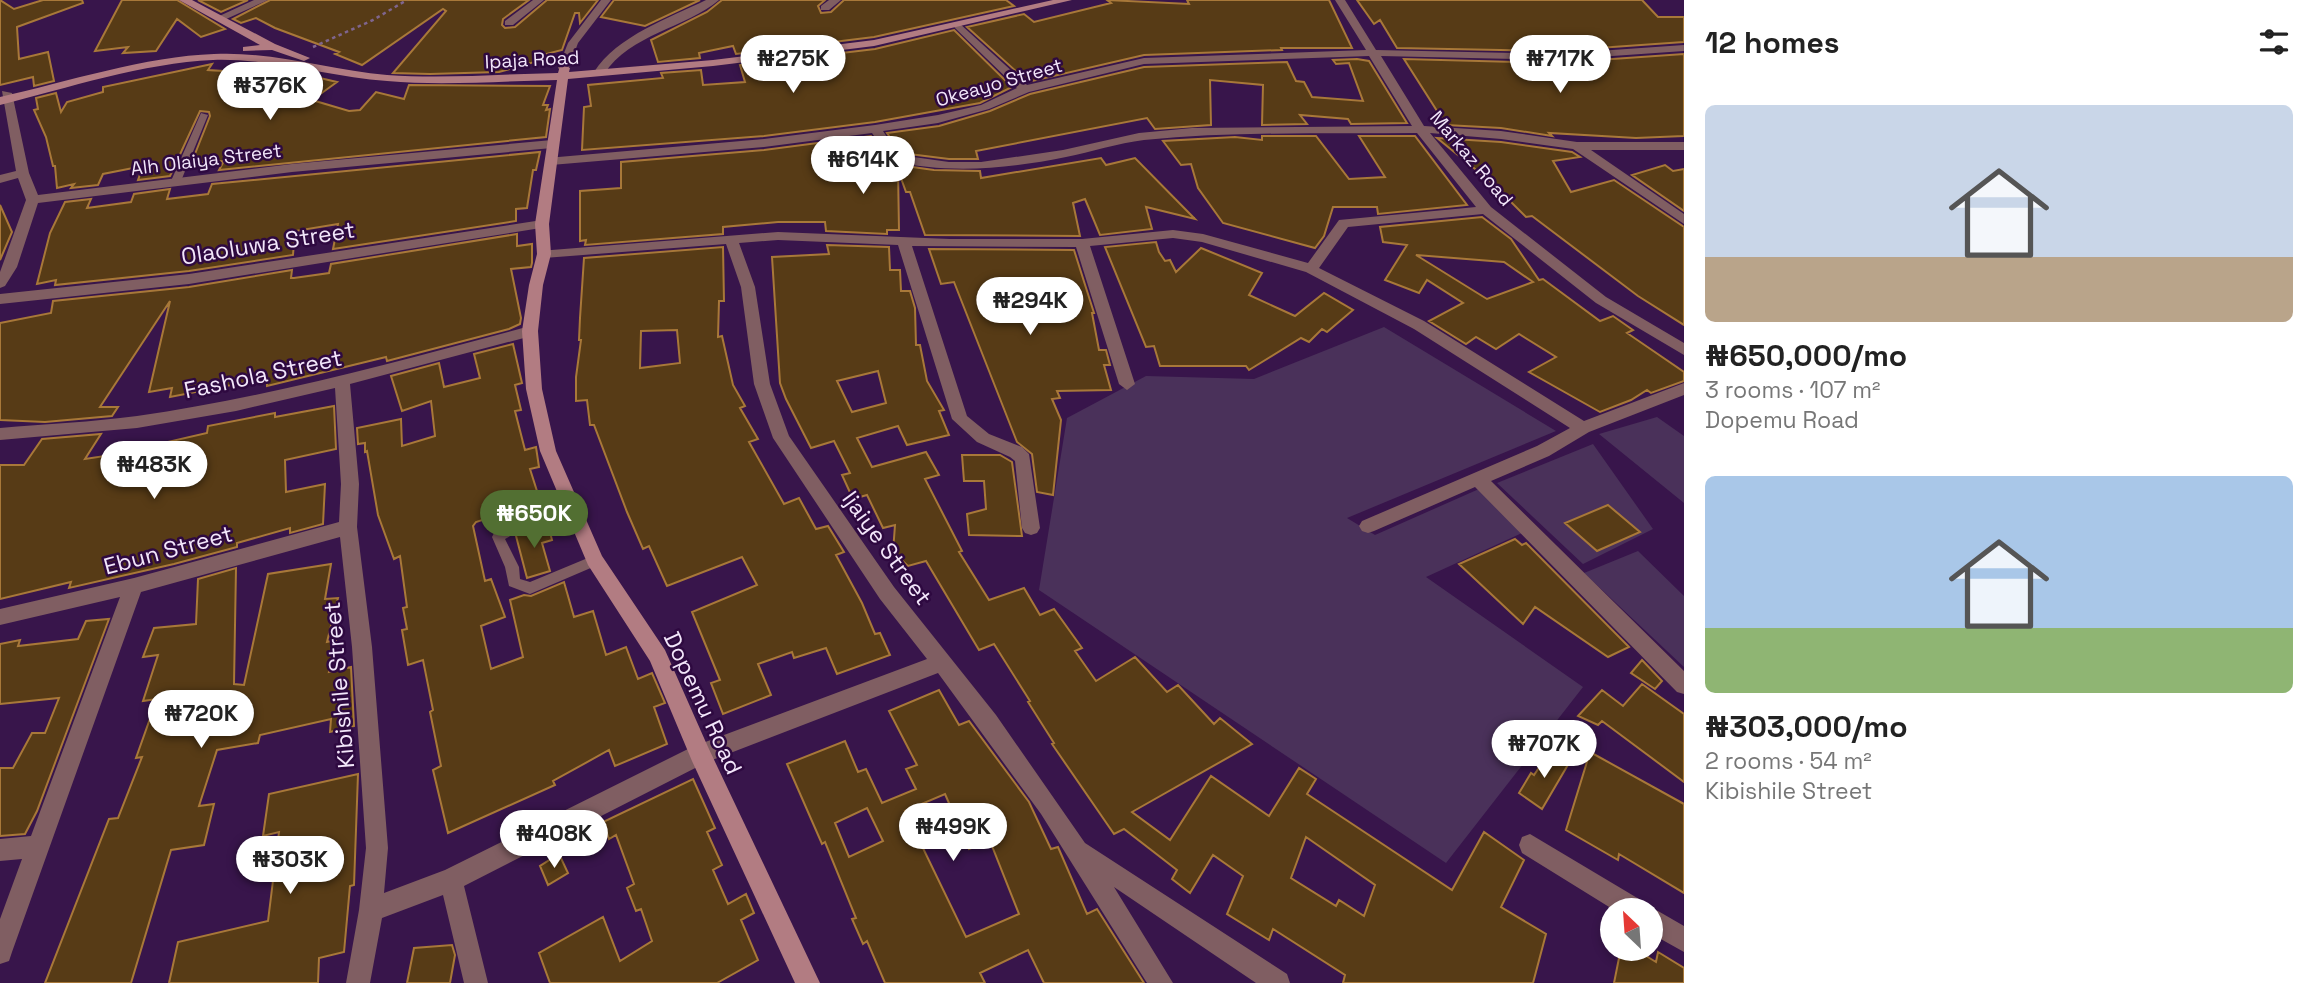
<!DOCTYPE html>
<meta charset="utf-8">
<style>
body{margin:0;font-family:"Space Grotesk",sans-serif;background:#f2f2f2;color:#222;height:100vh;display:flex;flex-direction:column;font-size:26px;white-space:nowrap}
*{box-sizing:border-box;margin:0}
p{font-size:23px;color:#767676}
.icon{flex:none;width:38px;height:38px;fill:none;stroke:currentColor;stroke-width:2;stroke-linecap:round;stroke-linejoin:round}
.map{position:relative;flex:1;overflow:hidden}
.drawer{display:flex;flex-direction:column;background:#fff;width:630px}
.drawer>*{flex:none}
.needle{width:46px;rotate:335deg}
.tools{position:absolute;left:1600px;top:898px;display:grid;gap:14px}
.tools a{display:grid;place-items:center;width:63px;height:63px;border-radius:50%;background:#fff;box-shadow:0 4px 10px #0003;font-size:35px}
.price{position:absolute;translate:-50% -60px;padding:0 16px;border-radius:24px;background:#fff;color:#222;font-size:23px;line-height:46px;filter:drop-shadow(0 2px 4px #0008)}
.price::after{content:'';position:absolute;left:50%;top:42px;width:21px;height:16px;margin-left:-10px;background:inherit;clip-path:polygon(0 0,100% 0,50% 100%)}
.price.selected{background:#526f32;color:#fff}
ul{padding:0;list-style:none}
li{display:grid;align-content:center;gap:14px;height:371px;padding:0 21px}
li span{display:grid;place-items:center;height:217px;border-radius:10px;color:#555}
li>.icon{margin-inline-start:auto}
span .icon{width:126px;height:126px;fill:#fffc;stroke-width:1}
li b{font-size:30px}
h2{display:flex;justify-content:space-between;align-items:center;height:84px;padding:0 21px;font-size:30px}
main{display:flex;flex:1;min-height:0}
.map>svg:first-child{display:block}
.green{fill:#4a315a}
.building{fill:#573b16;stroke:#a87839;stroke-width:2;fill-rule:evenodd}
.lines{fill:none;stroke-linecap:round;stroke-linejoin:round}
.path{stroke:#7f658e;stroke-width:2.5;stroke-dasharray:3.5 3.5;stroke-linecap:butt}
.lane{fill:#805e62;fill-rule:evenodd}
.street{fill:#805e62;fill-rule:evenodd}
.secondary{fill:#b27c82;fill-rule:evenodd}
.labels{text-anchor:middle;stroke-width:5;stroke-linejoin:round;paint-order:stroke}
.far-street-label{font-size:19px;fill:#f2e6fa;stroke:#2e0940}
.street-label{font-size:23px;fill:#f2e6fa;stroke:#2e0940}
</style>
<main>
<div class="map">
<svg width="1684" height="983" viewBox="0 0 1684 983">
<rect width="100%" height="100%" fill="#38154b"/>
<path class="green" d="M1384 327 1556 431 1347 518 1375 535 1479 489 1522 533 1426 577 1583 687 1446 863 1039 590 1067 418 1146 376 1254 379Z
M1657 417 1684 436V503L1599 434Z
M1593 444 1653 529 1583 564 1497 483Z
M1638 551 1684 596V667L1584 573Z"/>
<path class="building" d="M0 0 14 9 43 0H82L83 3 17 27 19 59 48 52 54 81 34 86 33 77 0 85Z
M122 0H177L225 29 201 37 177 19 156 51 123 53 128 47 95 51Z
M198 0H248L221 12Z
M270 0H529L503 19 502 25 505 28 515 27 547 0H598L580 23 579 13H575L562 50 542 55 545 59 499 72 430 74 393 73 446 11 443 9 362 65 335 54 339 52 275 28 256 18 241 23 233 19Z
M614 0H700L645 26 601 17Z
M722 0H825L818 6 821 13 831 12 844 0H1006L1014 6 874 37 736 54 733 46 699 53 700 58 658 62 651 40 707 12Z
M1107 0 1189 4 1187 0H1329L1352 48H1281L1282 50 1144 55 1028 82 967 27 1024 14 1034 22 1111 3Z
M1357 0H1642L1658 17H1684V42L1555 51 1397 48 1380 20 1374 24Z
M954 30 1012 87 980 103 875 122 764 136 582 150 584 107 591 106 588 85 663 78 661 73 701 70 703 85 745 82 740 65 875 49Z
M1684 54V136L1636 138 1549 133 1552 136 1501 128 1446 125 1404 59 1555 63Z
M1357 59 1369 61 1407 123 1351 124 1348 119 1300 115 1307 124 1262 125 1263 85 1210 80 1211 125 1155 129 1147 118 976 151 978 159H949L901 153 887 133 939 126 990 111 1030 94 1144 67 1287 62 1296 81 1304 82 1312 97 1363 101 1349 63 1336 64 1333 60Z
M212 64 208 70 273 74 282 69 337 82 312 100 349 111 360 110 376 92 404 99 409 85 550 86 543 105H548L546 110 550 109 546 137 219 170 224 161 191 164 210 116 209 112 200 111 170 176 138 180 143 166 103 174 98 185 71 188 74 184 57 188 55 166H53L46 137 34 110 38 109 36 98 56 93 61 112 67 102 103 92V87Z
M871 136 891 164 934 170 980 171 981 178 1101 158 1106 165 1135 158 1195 219 1146 207 1152 229 1100 235 1085 199 1073 203 1080 236 925 235 910 192H906L898 170 899 230H887V234L826 231 825 222H778L723 227V234L585 245 586 240 580 241V191L621 188V162L764 150Z
M1262 136H1316L1349 179 1385 177 1359 136H1415L1467 205 1378 214 1377 207H1333L1324 236 1315 248 1223 223 1198 188 1191 164 1181 165 1163 141 1235 137 1262 140Z
M1437 138 1501 142 1572 152 1580 157 1553 161 1571 192 1614 180 1684 227V325L1638 296 1532 216 1526 217 1491 182Z
M540 152 536 170H533L527 208 516 209V221L333 249 338 224 295 231 293 255 189 271 55 285 56 280 37 284 50 233 65 202 91 199 87 208 131 202 134 194 170 189 167 199 208 194 212 184Z
M1665 165 1673 171 1684 169V211L1632 175Z
M0 205 12 232 0 260Z
M1482 217 1511 239 1539 280 1543 279 1600 321 1613 316 1633 330 1627 333 1684 372V381L1651 393 1647 390 1631 400 1600 412 1529 372 1556 357 1519 334 1496 349 1476 337 1466 344 1429 321 1463 303 1427 280 1419 293 1385 280 1407 245 1383 242 1380 227ZM1416 255 1504 262 1533 282 1487 299Z
M517 234V246L532 244V263L531 267 511 269 521 318 520 324 509 329 387 361 386 357 267 386V378L170 397 172 388 149 392 170 301 100 407H118L112 416 45 422 0 420V323L51 313 53 301 189 287 292 270 291 278H294L329 273 331 264Z
M1156 242 1159 252 1165 261 1170 260 1176 272 1201 248 1262 273 1249 295 1295 316 1324 293 1353 310 1327 332 1322 329 1309 342 1301 338 1249 370 1246 366H1160L1154 346 1146 347 1105 247Z
M827 245 889 247 890 270H900L901 291H910L915 308 916 345H920L927 381 944 410 939 411 949 435 907 445 898 426 857 438 872 467 926 452 939 475 925 479 962 551 959 552 989 600 1024 588 1040 615 1054 609 1082 648 1075 651 1096 681 1135 657 1167 692 1178 685 1214 724 1220 718 1252 744 1132 812 1170 840 1211 776 1269 816 1299 768 1316 779 1307 794 1452 890 1484 832 1524 860 1501 907 1546 934 1533 983H1343L1345 975 1273 929 1269 940 1227 914 1243 876 1213 855 1190 893 1172 879 1177 870 1124 829 1114 834 1052 744 1054 743 1028 702 1030 701 994 644 979 650 926 561 908 566 893 552 895 525 883 528 867 495 853 499 842 475 850 473 834 441 811 448 786 399 780 383 772 257 829 254ZM878 371 886 403 852 412 837 381ZM1306 837 1375 885 1364 916 1339 900 1336 906 1291 878Z
M723 247 724 301H719L718 337 722 336 733 385 745 406 740 408 758 439 749 442 784 504 799 498 816 529 828 526 844 552 836 555 862 603 875 634 880 633 890 655 837 674 826 648 794 658 792 652 758 664 771 695 723 714 711 683 720 680 692 612 757 585 742 557 667 586 649 546 643 549 627 512 594 425H590L587 400 576 401V377L581 340H579L580 318 584 258ZM677 330 680 363 640 368 641 331Z
M929 249 1074 250 1094 313H1092L1099 350H1106L1110 365H1104L1111 390 1057 391 1060 398 1052 399 1061 420 1053 495 1037 492 1032 454 1017 442 954 282 941 284Z
M513 344 522 383 515 385 521 410 515 411 525 450 536 447 539 467 530 469 543 510 511 520 509 511 476 522 473 526 485 581 491 579 505 617 481 626 491 669 523 657 510 600 524 595 531 596 564 582 574 617 593 611 606 655 626 647 638 679 652 673 665 703 654 707 667 744 615 766 609 750 553 781 555 785 448 833 433 770 441 766 430 712 433 710 423 660 408 665 402 630 407 629 403 608 407 607 400 556 394 559 378 515 367 451 365 452V443L358 444 357 428 401 419 402 446 435 436 431 401 402 411 391 376 439 363 444 387 480 378 474 354Z
M334 406 336 449 285 460 286 492 325 484 323 524 290 533V528L237 543V547L174 564 69 588 71 582 0 599V465H24L42 439 101 434 85 459 159 448V444L207 433 208 426 275 413V417Z
M962 455H1000L1012 462 1022 536 969 535 967 514 986 509 984 481H964Z
M1608 505 1640 532 1597 551 1565 523Z
M548 524 552 540 542 543 550 571 527 578 516 536 529 528Z
M1515 539 1522 545 1526 543 1629 647 1608 657 1535 607 1523 624 1459 564Z
M331 564 325 599 338 598 327 642 336 640 329 672 351 667 354 726 330 732 331 719 260 735 258 743 217 750 199 806 214 804 204 845 171 850 131 983H45L109 819 118 818 142 757 136 758 157 699 143 701 158 655 143 657 154 628 196 624 198 579 236 568 234 684 244 685 268 574Z
M109 619 37 811 25 834 0 836V768H13L32 733H45L59 698 0 704V644L20 640 18 646 78 639 86 621Z
M1642 660 1662 681 1655 689 1631 673Z
M1642 684 1684 714V782L1602 721 1598 725 1578 716 1602 690 1623 706Z
M939 690 959 725 969 721 1029 802 1051 849 1058 847 1087 914 1097 909 1144 983H1044L1028 950 980 973 985 983H885L867 941 863 944 852 919 856 918 825 842 822 844 787 764 845 741 858 772 866 769 882 803 916 789 906 769 917 765 889 711ZM945 794 969 849 990 841 1019 914 966 937 905 811ZM867 808 883 841 849 857 835 823Z
M1551 750 1569 763 1542 809 1519 793 1531 773 1534 775Z
M1590 752 1684 804V893L1619 854 1618 860 1566 830Z
M358 774 354 885 350 886 344 952 319 958 318 983H169L178 942 268 921 279 832 263 836 269 794Z
M693 779 715 828 707 832 722 865 713 870 728 904 746 894 754 913 741 920 758 960 717 983H550L539 953 603 917 620 961 652 941 641 909 636 911 627 888 634 884 616 835 609 839 603 822Z
M559 854 568 873 548 885 540 866Z
M452 945 455 955 450 983H407L414 948Z
M1621 948H1633L1656 962 1658 952 1684 968V983H1614Z"/>
<g class="lines">
<path class="path" d="M313 47 373 20 407 0"/>
<path class="lane" d="M201 113 208 115 181 181 179 183H173L171 181Z
M572 506 576 507 578 511 576 515 528 526 505 539 519 567 520 579 530 582 595 555 600 556 601 560 600 564 530 594 509 586 505 567 492 537 494 533 519 519Z"/>
<path class="street" d="M254 0H268L224 20 215 18Z
M533 0H544L513 25H505V21Z
M601 0H611L578 43 568 70H560L558 68 568 43Z
M706 0H719C686 28 630 34 604 74L594 72C617 36 669 18 706 0Z
M829 0H841L829 10H821V6Z
M1335 0H1345L1376 50 1555 54 1684 45V51L1555 60 1381 56 1424 126 1501 131 1577 142H1684V150H1591L1684 214V224L1573 149 1501 139 1430 133 1491 207 1606 297 1684 343V355L1596 303 1483 214 1348 227 1319 268 1424 321 1584 421 1684 383V395L1589 432 1549 456 1491 481 1684 671V694L1677 692 1475 487 1374 531 1368 533 1362 531 1359 526 1362 521 1537 446 1570 428 1414 329 1306 272 1202 242 1173 238 1090 246 1135 384 1127 390 1119 384 1076 247 912 246 967 416 989 434 1022 447 1029 454 1040 528 1037 533 1031 535 1025 533 1022 528 1015 461 1010 457 977 442 952 419 898 245 778 240 739 243 755 287 770 384 789 436 894 587 996 715 1085 843 1287 974 1290 983H1256L1114 887 1173 983H1147L1041 814 938 673 707 762 464 886 488 983H464L443 895 382 918 370 983H346L359 910 366 848 352 647 340 537 141 592 12 952 9 961 0 964V919L22 859 0 861V839L31 836 120 597 0 625V609L134 578 339 522 341 484 335 388 236 411 137 428 0 440V428C46 424 92 422 137 416 270 397 400 361 530 326L535 327 538 331 535 335 350 384 359 484 357 527 372 647 388 848 384 893 445 870 692 747 927 659 880 599 773 438 754 384 741 287 726 244 544 258 537 254 539 251 778 232 950 239H1082L1173 230 1203 234 1308 263 1339 220 1476 207 1417 133C1326 134 1234 131 1144 140 1118 143 1091 152 1066 157 1007 169 949 174 891 161L872 133 764 147 551 165 547 164V158L764 139 875 125 938 115 981 105 1017 88 955 28 954 26 959 23 1027 85 1144 58 1366 50ZM1369 56 1412 126 1192 128 1139 133 1063 150 981 162H949L899 155 883 131 938 123 989 109 1029 92 1144 64Z
M2 91 12 93 29 173 38 195 292 164 552 140 558 144 552 148 292 172 38 203 17 267 5 286 0 288V272L26 200 18 178 0 183V175L16 171Z
M542 220 547 221V227L189 284 0 304V294L189 274Z
M1530 834 1644 902 1647 908 1658 911 1684 926V952L1650 933V910H1614L1522 853 1519 845 1522 837Z"/>
<path class="secondary" d="M179 0H192L275 44 310 58 304 61 272 50 243 51V47L260 45Z
M1053 0H1072L874 46 713 66 568 79 549 224 551 254 543 285 538 331 542 389 556 451 602 556 665 650 708 747 820 983H795L692 761 650 661 588 565 540 451 526 389 522 331 529 285 537 254 535 224 557 80C500 81 443 86 387 81 328 77 272 58 213 60 144 63 67 88 0 105V97C66 82 147 56 214 54 272 51 329 70 387 75 444 79 501 74 558 73L560 66 564 65 570 68 569 72 713 60 874 40Z"/>
</g>
<g class="labels">
<g class="far-street-label">
<text transform="translate(532 59) rotate(-3)" y="7">Ipaja Road</text>
<text transform="translate(999 82) rotate(-16)" y="7">Okeayo Street</text>
<text transform="translate(1472 158) rotate(50)" y="7">Markaz Road</text>
<text transform="translate(206 159) rotate(-7)" y="7">Alh Olaiya Street</text>
</g>
<g class="street-label">
<text transform="translate(268 243) rotate(-9)" y="8">Olaoluwa Street</text>
<text transform="translate(263 374) rotate(-12)" y="8">Fashola Street</text>
<text transform="translate(887 548) rotate(54)" y="8">Ijaiye Street</text>
<text transform="translate(168 550) rotate(-15)" y="8">Ebun Street</text>
<text transform="translate(339 685) rotate(-95)" y="8">Kibishile Street</text>
<text transform="translate(703 703) rotate(65)" y="8">Dopemu Road</text>
</g>
</g>
</svg>
<div class="tools">
<a><svg class="needle" viewBox="-14 -14 28 28"><path d="M0-13l5 13h-10z" fill="#e53935"/><path d="M0 13l5-13h-10z" fill="#767676"/></svg></a>
</div>
<b class="price" style="left:793px;top:95px">₦275K</b>
<b class="price" style="left:1560px;top:95px">₦717K</b>
<b class="price" style="left:270px;top:122px">₦376K</b>
<b class="price" style="left:863px;top:196px">₦614K</b>
<b class="price" style="left:1030px;top:337px">₦294K</b>
<b class="price" style="left:154px;top:501px">₦483K</b>
<b class="price selected" style="left:534px;top:550px">₦650K</b>
<b class="price" style="left:201px;top:750px">₦720K</b>
<b class="price" style="left:1544px;top:780px">₦707K</b>
<b class="price" style="left:953px;top:863px">₦499K</b>
<b class="price" style="left:554px;top:870px">₦408K</b>
<b class="price" style="left:290px;top:896px">₦303K</b>
</div>
<section class="drawer">
<h2>12 homes<svg class="icon" aria-label="filters" viewBox="0 0 24 24"><path d="M4 7h16M4 17h16"/><circle cx="9" cy="7" r="2"/><circle cx="15" cy="17" r="2"/></svg></h2>
<ul>
<li><span style="background:linear-gradient(#c9d6e8 70%,#b9a48a 0)"><svg class="icon" aria-label="home" viewBox="0 0 24 24"><path d="M3 11l9-7 9 7M6 9v11h12V9"/></svg></span><div><b>₦650,000/mo</b><p>3 rooms · 107 m²</p><p>Dopemu Road</p></div></li>
<li><span style="background:linear-gradient(#a9c7e8 70%,#8fb573 0)"><svg class="icon" aria-label="home" viewBox="0 0 24 24"><path d="M3 11l9-7 9 7M6 9v11h12V9"/></svg></span><div><b>₦303,000/mo</b><p>2 rooms · 54 m²</p><p>Kibishile Street</p></div></li>
</ul>
</section>
</main>
